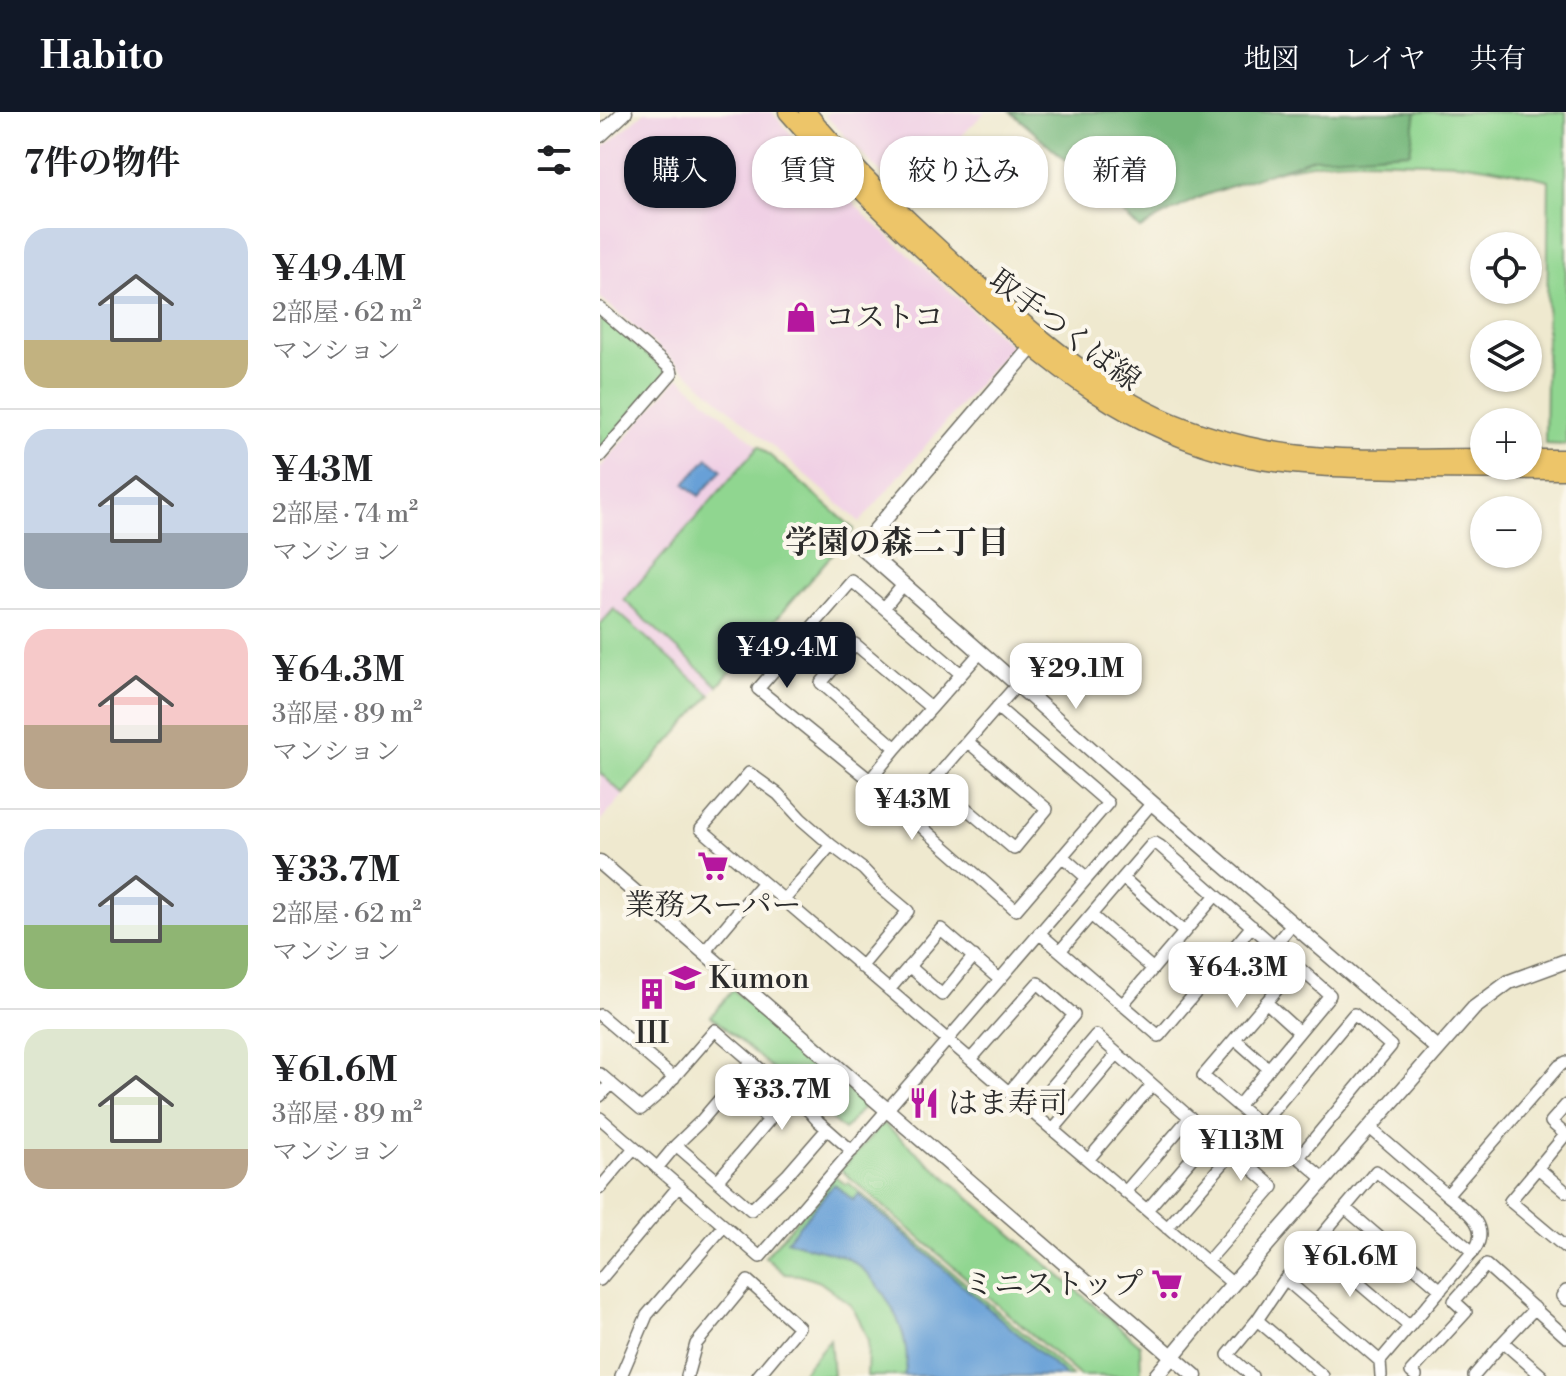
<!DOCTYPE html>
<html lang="ja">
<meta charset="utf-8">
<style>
body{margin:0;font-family:"Libre Bodoni","Noto Serif JP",serif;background:#f2f2f2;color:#202124;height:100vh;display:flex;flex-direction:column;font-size:30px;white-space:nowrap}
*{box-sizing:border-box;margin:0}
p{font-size:26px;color:#757577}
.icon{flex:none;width:44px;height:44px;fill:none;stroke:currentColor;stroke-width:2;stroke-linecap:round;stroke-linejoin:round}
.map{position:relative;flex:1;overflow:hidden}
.sheet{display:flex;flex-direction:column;background:#fff;width:600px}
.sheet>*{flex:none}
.top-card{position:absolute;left:24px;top:24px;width:760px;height:72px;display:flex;gap:16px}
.tools{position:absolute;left:870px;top:120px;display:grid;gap:16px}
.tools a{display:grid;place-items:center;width:72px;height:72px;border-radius:50%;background:#fff;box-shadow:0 2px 6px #0004;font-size:40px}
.price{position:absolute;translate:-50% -68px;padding:0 18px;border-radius:16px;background:#fff;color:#222;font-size:26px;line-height:52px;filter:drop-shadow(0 2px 4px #0008)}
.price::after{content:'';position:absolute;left:50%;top:48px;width:24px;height:18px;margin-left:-12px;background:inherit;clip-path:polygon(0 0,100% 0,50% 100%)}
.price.on{background:#111827;color:#fff}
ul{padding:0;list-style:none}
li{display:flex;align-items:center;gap:24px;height:200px;padding:0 24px}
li+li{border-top:2px solid #e0e0e0}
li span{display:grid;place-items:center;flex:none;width:224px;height:160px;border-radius:24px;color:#555}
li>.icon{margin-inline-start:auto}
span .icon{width:96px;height:96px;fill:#fffc;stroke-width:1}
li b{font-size:34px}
h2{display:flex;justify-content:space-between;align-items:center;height:96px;padding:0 24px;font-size:34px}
.chip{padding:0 28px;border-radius:32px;background:#fff;box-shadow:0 2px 6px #0004;font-size:28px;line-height:72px}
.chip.on{background:#111827;color:#fff}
header{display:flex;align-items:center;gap:48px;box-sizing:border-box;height:112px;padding:0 40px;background:#111827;color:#fff}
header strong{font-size:38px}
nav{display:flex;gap:44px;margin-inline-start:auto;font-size:28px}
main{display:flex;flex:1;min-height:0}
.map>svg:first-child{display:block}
.built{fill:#f0d0e5}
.green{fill:#90d690;stroke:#5e805e;stroke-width:2}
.forest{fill:#74b77a;stroke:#507152;stroke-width:2}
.water{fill:#68a0d7;stroke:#4a6681;stroke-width:2}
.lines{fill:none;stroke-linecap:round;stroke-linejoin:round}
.minor-casing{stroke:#706e64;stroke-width:14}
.tertiary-casing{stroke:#706e64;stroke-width:17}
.primary-casing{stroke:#706e64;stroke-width:19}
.minor{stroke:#fff;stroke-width:11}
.tertiary{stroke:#fff;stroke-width:14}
.primary{stroke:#edc569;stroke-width:16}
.labels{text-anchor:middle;stroke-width:8;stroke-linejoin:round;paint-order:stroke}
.poi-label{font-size:30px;fill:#2b2b2b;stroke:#fbf7ec;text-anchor:start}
.street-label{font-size:30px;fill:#2b2b2b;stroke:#fbf7ec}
.neighbourhood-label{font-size:32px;font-weight:bold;fill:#2b2b2b;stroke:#fbf7ec}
</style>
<header>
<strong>Habito</strong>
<nav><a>地図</a><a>レイヤ</a><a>共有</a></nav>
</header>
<main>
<section class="sheet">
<h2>7件の物件<svg class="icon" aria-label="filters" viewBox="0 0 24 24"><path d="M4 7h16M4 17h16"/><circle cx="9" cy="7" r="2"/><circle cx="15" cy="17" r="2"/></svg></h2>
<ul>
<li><span style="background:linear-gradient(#c9d6e8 70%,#c2b280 0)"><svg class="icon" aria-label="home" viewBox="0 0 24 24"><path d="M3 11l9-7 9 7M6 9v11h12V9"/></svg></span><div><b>¥49.4M</b><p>2部屋 · 62 m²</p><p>マンション</p></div></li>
<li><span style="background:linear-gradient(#c9d6e8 65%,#9aa5b1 0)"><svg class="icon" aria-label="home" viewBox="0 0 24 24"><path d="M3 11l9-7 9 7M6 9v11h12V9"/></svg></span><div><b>¥43M</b><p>2部屋 · 74 m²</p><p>マンション</p></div></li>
<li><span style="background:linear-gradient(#f6c9c9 60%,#b9a48a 0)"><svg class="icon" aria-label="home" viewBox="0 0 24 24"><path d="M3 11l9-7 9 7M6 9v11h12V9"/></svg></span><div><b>¥64.3M</b><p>3部屋 · 89 m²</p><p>マンション</p></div></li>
<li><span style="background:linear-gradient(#c9d6e8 60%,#8fb573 0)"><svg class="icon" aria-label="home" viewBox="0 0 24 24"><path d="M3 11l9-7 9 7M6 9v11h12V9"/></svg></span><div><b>¥33.7M</b><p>2部屋 · 62 m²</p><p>マンション</p></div></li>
<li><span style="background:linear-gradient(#dfe7d0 75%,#b9a48a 0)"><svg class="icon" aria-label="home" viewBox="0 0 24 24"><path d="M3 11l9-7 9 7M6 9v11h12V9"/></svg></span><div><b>¥61.6M</b><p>3部屋 · 89 m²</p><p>マンション</p></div></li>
</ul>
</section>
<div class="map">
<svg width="966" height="1264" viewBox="0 0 966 1264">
<rect width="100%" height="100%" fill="#fbf7ec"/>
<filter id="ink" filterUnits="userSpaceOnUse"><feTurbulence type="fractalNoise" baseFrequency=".0125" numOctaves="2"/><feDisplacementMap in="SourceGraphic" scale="16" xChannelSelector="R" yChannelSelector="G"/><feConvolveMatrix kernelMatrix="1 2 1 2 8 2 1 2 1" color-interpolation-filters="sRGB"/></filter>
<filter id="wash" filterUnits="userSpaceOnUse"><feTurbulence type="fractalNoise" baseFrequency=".006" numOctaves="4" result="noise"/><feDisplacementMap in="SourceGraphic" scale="32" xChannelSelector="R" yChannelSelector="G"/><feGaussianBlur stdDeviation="1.8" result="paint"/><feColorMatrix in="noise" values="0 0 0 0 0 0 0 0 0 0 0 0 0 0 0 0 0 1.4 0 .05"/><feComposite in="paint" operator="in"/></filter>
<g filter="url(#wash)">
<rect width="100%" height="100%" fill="#efe9cf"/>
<path class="built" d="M45 0H172L222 58 267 105 411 234 260 410 0 185V38Z
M231 0H385L303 84 225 3Z
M79 265 254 417 0 710V356Z"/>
<path class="green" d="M411 0H966V333L945 332 949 68C919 61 889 54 858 51 838 50 817 50 797 49 770 48 743 47 717 51 655 60 592 84 540 117L465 47Z
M0 202 65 258 66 261 0 338Z
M159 334 254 417 118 574 24 488Z
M14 497 111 583 23 682 0 661V513Z
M133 878 265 993 244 1018 111 904Z
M283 1011 540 1233 541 1260 537 1264H480L241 1058Z
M235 1064 245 1072 249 1071 473 1264H267L268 1229 259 1207 250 1192 220 1170 199 1163 185 1162 165 1145Z
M230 1227 233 1264H199Z"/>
<path class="forest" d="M411 0H816L810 40 713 46 600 85 556 107 540 117 465 47Z"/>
<path class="water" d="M108 346 122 358 99 384 85 372Z
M234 1072 253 1088 258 1082 466 1264H304C317 1227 280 1163 247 1146 229 1137 206 1137 187 1128Z"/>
</g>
<g filter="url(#ink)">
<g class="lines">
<defs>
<path id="minor" d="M0 196 71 257 72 261 0 344
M284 496 303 473
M361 562 252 469 158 577 270 668 296 636 380 541
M397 595 508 691 416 798 306 701C343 658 379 615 417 573
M296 636 221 571 255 532 331 596
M334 669 414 737 447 697 368 630
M462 744 487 766
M523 766 584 820
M163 770 633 1172
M184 788 231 733
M491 803 553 857
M439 821 559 924 652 814
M674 834 693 811
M105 839 163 770 101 717 149 661 178 682 201 707 231 733 263 757 283 778 308 799 261 855
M460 839 551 733 555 731 560 734 730 883 638 994
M309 854 342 883 374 844
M697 854 603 964 724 1067
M289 878 341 817 399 867
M666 890 699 920
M522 893 616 783
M0 903 74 966
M635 927 669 957
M371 947 438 871 474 903 409 980
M0 962 41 997 62 979 115 918 210 1000 218 1009 252 1039
M0 984 11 971
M966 993 951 1010 966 1023
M431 999 496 923 611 1024 547 1098
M0 1006 160 1145 552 691
M661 1013 754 902 791 934 699 1045
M770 1016 847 1083
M453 1018 517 942
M966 1022 910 1089 966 1136
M76 1033 151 1098 187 1063 227 1017
M488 1048 552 973
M57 1056 76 1033 101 1009 152 949
M938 1056 966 1080
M118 1068 169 1008 131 974
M0 1076 34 1036
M525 1080 590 1005
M745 1096 841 1178
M567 1116 633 1040 673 1075 607 1150
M714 1133 809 1214
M685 1167 776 1059 873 1140
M0 1168 79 1074
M966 1179 962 1184 966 1188
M657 1208 723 1264
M903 1230 935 1196
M21 1264 47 1203 124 1114
M87 1264 96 1232 148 1169 199 1215 158 1264
M652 1264 628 1243 657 1208 685 1167 780 1249
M781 1264 780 1249 875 1137C891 1113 864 1097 847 1083L959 954 966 950
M816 1264 811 1260 866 1200 854 1189 886 1153 966 1225
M874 1264 903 1230 942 1264"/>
<path id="tertiary" d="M0 23 25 0
M437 229 261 435 552 691 838 937
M0 750 595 1264
M556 1264 619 1188 874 896 909 870 966 849"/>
<path id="primary" d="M187 0C242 63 301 120 363 175 450 253 528 320 645 346 698 357 754 357 808 358 861 358 913 359 966 359
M207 0C254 57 307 107 361 156 415 204 471 254 534 291 569 311 608 324 647 333 724 351 806 345 884 345
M928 346H966"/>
</defs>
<use href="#minor" class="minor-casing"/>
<use href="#tertiary" class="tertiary-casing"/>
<use href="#primary" class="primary-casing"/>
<use href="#minor" class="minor"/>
<use href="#tertiary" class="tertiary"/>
<use href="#primary" class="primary"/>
</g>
</g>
<defs>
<symbol id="shop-bare" viewBox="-9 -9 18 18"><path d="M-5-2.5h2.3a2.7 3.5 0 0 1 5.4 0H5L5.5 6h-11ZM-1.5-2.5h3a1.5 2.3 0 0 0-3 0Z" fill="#b5179e" stroke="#fbf7ec" stroke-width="2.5" paint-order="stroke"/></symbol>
<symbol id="supermarket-bare" viewBox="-9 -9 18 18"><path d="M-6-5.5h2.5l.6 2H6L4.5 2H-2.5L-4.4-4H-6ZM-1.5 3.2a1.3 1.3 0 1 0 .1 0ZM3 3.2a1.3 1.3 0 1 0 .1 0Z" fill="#b5179e" stroke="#fbf7ec" stroke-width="2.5" paint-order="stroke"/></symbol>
<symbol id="school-bare" viewBox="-9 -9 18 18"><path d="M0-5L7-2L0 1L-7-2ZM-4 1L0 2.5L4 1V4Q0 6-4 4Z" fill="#b5179e" stroke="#fbf7ec" stroke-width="2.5" paint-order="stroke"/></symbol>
<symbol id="building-bare" viewBox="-9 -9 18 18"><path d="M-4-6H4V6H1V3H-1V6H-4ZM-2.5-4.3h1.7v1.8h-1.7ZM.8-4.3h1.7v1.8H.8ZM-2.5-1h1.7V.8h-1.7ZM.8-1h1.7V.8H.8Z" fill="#b5179e" stroke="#fbf7ec" stroke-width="2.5" paint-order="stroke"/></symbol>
<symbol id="restaurant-bare" viewBox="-9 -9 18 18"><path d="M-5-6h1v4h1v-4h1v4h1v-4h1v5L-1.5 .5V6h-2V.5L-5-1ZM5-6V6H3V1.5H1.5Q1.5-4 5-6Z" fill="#b5179e" stroke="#fbf7ec" stroke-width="2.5" paint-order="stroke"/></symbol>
</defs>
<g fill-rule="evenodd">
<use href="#shop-bare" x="179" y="183" width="44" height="44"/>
<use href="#supermarket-bare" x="91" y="732" width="44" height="44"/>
<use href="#school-bare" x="63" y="844" width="44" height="44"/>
<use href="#building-bare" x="30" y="860" width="44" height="44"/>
<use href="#restaurant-bare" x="302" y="969" width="44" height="44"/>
<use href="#supermarket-bare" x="545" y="1150" width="44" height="44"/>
</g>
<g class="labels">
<g class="poi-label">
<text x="225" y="215">コストコ</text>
<text x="113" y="803" text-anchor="middle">業務スーパー</text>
<text x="109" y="876">Kumon</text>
<text x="52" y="931" text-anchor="middle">III</text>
<text x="348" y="1001">はま寿司</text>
<text x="543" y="1182" text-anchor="end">ミニストップ</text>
</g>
<g class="street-label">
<text transform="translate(465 218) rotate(37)" y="10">取手つくば線</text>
</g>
<g class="neighbourhood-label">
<text x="297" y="441">学園の森二丁目</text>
</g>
</g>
</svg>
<div class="tools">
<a><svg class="icon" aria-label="locate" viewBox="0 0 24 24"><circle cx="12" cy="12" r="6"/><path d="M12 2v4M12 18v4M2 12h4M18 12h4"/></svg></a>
<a><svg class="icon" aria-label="layers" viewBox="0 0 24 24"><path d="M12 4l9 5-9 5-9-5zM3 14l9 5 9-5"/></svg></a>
<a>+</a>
<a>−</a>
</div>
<b class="price on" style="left:187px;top:578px">¥49.4M</b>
<b class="price" style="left:476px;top:599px">¥29.1M</b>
<b class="price" style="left:312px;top:730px">¥43M</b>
<b class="price" style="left:637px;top:898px">¥64.3M</b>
<b class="price" style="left:182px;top:1020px">¥33.7M</b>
<b class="price" style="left:641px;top:1071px">¥113M</b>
<b class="price" style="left:750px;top:1187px">¥61.6M</b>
<div class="top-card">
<a class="chip on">購入</a>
<a class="chip">賃貸</a>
<a class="chip">絞り込み</a>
<a class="chip">新着</a>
</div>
</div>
</main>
